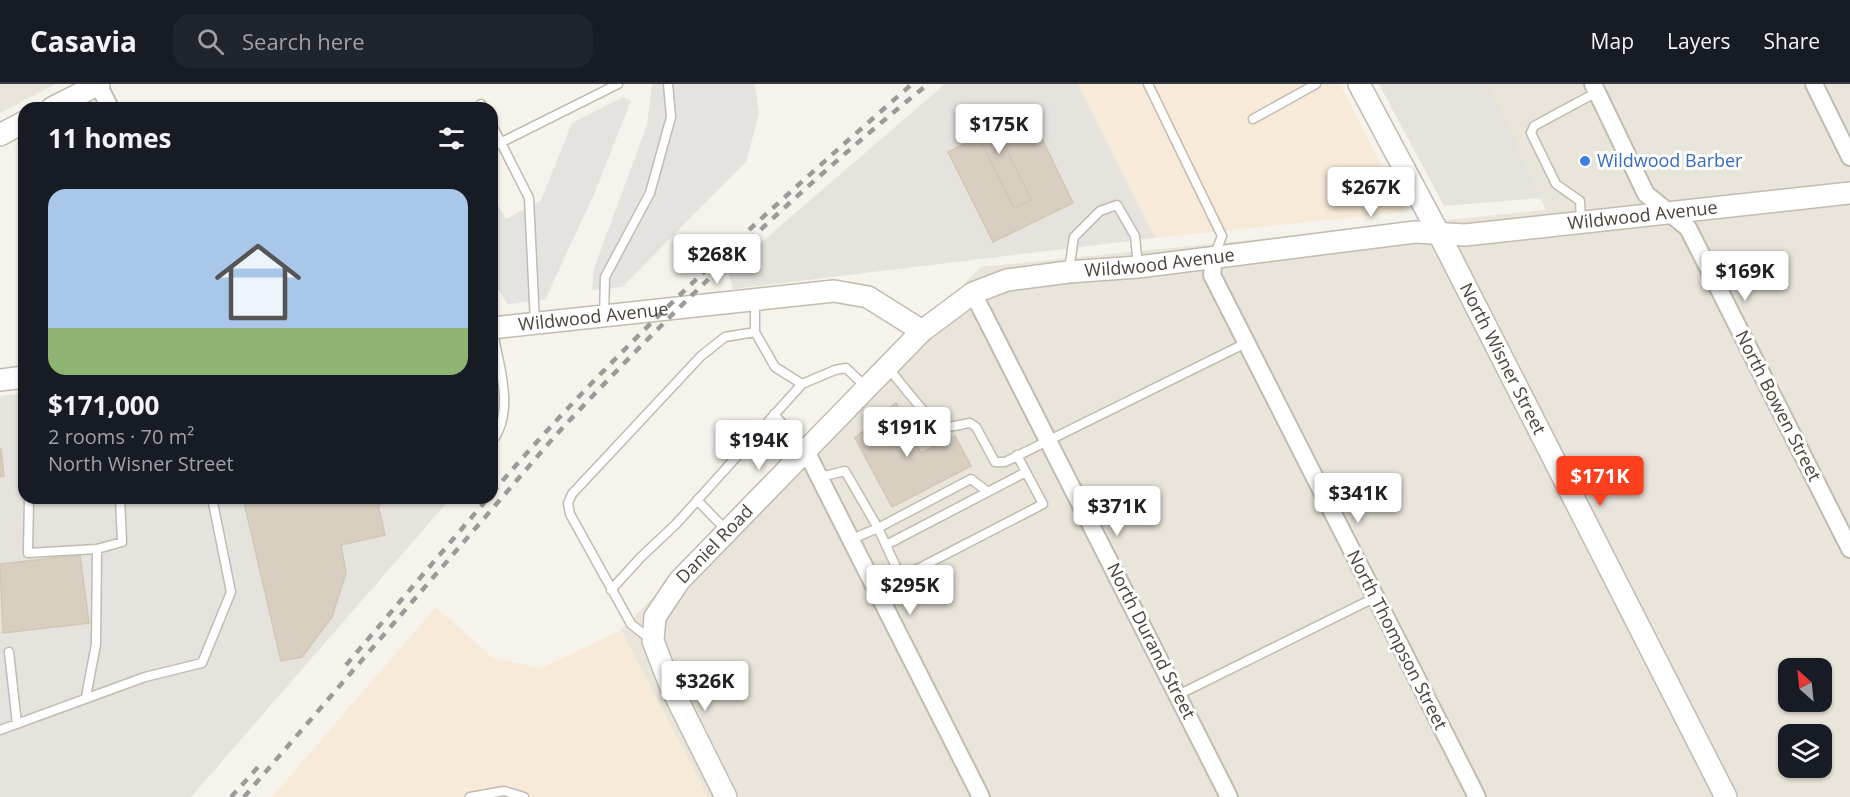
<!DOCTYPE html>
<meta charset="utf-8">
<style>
body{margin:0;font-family:"Open Sans",sans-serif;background:#20242c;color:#f1f3f6;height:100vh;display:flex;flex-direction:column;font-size:22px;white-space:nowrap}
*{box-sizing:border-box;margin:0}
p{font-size:20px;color:#9ea1a6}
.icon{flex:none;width:33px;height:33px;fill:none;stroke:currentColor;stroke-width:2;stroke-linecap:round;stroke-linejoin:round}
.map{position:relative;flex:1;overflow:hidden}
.details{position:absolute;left:18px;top:18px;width:480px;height:402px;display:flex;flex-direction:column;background:#171b24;border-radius:18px;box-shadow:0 2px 4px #0004}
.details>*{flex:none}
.needle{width:39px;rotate:333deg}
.tools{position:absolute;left:1778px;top:574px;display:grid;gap:12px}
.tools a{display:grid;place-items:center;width:54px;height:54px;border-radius:12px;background:#171b24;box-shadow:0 2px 4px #0004;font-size:30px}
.price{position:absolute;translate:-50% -51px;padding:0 14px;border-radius:6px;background:#fff;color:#222;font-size:20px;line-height:39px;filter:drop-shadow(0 2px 3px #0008)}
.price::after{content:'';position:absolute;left:50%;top:36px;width:18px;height:14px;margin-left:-9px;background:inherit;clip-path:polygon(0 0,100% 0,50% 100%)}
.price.current{background:#fc3f1d;color:#fff}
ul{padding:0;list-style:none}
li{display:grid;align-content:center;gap:12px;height:318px;padding:0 30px}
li+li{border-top:2px solid #363941}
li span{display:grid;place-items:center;height:186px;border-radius:18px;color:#555}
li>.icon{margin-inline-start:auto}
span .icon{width:108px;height:108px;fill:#fffc;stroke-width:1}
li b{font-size:26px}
h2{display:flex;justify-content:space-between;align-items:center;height:72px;padding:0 30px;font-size:26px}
header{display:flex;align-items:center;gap:36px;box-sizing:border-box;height:84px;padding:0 30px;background:#171b24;border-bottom:2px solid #363941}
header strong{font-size:28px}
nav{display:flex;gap:33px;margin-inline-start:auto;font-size:21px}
.search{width:420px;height:54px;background:#20242c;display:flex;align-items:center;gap:15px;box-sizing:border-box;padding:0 21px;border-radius:18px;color:#9ea1a6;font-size:22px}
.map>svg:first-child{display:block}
.residential{fill:#eae5da;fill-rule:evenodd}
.commercial{fill:#f7ead8}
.industrial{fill:#e6e2dd}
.parking{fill:#e5e3e0}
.building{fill:#d8cfc1;stroke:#d3c7b4;stroke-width:1.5}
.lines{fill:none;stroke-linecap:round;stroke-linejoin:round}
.service-casing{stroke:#c2bbae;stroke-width:11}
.minor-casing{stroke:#c2bbae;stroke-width:20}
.tertiary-casing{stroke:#c2bbae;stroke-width:24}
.service{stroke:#fff;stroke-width:8}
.minor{stroke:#fff;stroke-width:16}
.tertiary{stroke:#fff;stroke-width:21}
.rail{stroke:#9a9a9a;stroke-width:4.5;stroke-dasharray:8 8;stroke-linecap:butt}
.shop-dot{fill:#3f7fe0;stroke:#fff;stroke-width:2}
.labels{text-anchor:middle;stroke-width:6;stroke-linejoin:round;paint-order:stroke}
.shop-label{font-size:18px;fill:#366cbe;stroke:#fff;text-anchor:start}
.street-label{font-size:18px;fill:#4b4439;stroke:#fff}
</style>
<header>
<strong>Casavia</strong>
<div class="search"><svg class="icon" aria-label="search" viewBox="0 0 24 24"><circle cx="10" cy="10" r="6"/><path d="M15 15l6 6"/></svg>Search here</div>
<nav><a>Map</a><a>Layers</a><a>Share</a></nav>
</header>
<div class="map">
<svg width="1850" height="713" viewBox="0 0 1850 713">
<rect width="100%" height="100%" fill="#f6f3ec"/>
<path class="residential" d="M0 0H56L0 29Z
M1487 0H1850V713H708L621 546 981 183 1546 126ZM1788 585H1821V618H1788ZM1788 651H1821V684H1788Z"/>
<path class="commercial" d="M1078 0H1340L1405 128 1155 154Z
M436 523 493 574 542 584 621 546 708 713H272Z"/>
<path class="industrial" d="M945 0H1078L1155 154 733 205 728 187Z
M1379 0H1487L1542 114 1444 122Z
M492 264 506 315 492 363Z
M24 309V414H451L191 713H0V312Z"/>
<path class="parking" d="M652 0H755L759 30 746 78 622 203 592 206 594 184 647 41Z
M623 13 631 17 595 108 545 216 507 220 492 194V110L506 135 541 116 572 39Z"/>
<path class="building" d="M992 24 1002 46 998 48 1031 116 1014 124 979 53 974 55 965 37Z
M1031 32 1073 119 993 158 948 68 979 53 1014 124 1031 116 998 48Z
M896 319 921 369 955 352 971 382 892 423 855 354Z
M0 365H1L4 392 0 393Z
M243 414H404L378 421 385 451 341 461 346 489 332 533 302 573 281 577Z
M80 471 89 539 3 549 0 480Z"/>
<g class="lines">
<defs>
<path id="service" d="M1148 0 1222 152 1215 170
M481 20 483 24
M1253 35 1316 0
M492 41 529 114 535 239
M492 63 618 0
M1581 138 1580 117 1556 100 1531 49 1534 42 1597 8
M1069 186 1074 153 1100 127 1117 121 1135 152 1138 182
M604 232 605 193 650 109 671 33 668 0
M755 248V217
M888 284C898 295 932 341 942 343 950 344 962 340 970 339L976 343 995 378H1005L1246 259
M774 330 805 366
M492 357C516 327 498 278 492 244
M820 393 845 387 878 444 852 455
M29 414 28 469 97 465 122 458 120 414
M697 416 727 447
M886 461 1026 388
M898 495 1043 420 1017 371
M611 506 641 473 676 440 802 300
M878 506 898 495 897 485 878 444 971 395 988 408
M650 555 631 540 570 430 568 419 572 410 701 272 725 253 755 248 775 283 802 300 835 286 846 284 867 304
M9 568 17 640
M1178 611 1376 513
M86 613 96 560 97 465
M0 646 145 593 202 579 231 508 212 414
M470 713 504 707 524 713"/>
<path id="minor" d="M98 0 110 24
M1593 0 1646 110 1688 144 1850 465
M1814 0 1850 73
M1214 173 1212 191 1477 713
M973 209 1229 713
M806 367 981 713"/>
<g id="tertiary">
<path id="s1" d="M1359 0 1439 150 1726 713"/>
<path d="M52 24 99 0"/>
<path d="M0 51 24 38"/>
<path id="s2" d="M492 244 834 207 868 213 922 247"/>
<path d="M0 296 24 293"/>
<path id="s3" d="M726 713 670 601 653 557 655 533 679 497 922 247 973 209 1007 196 1068 188 1138 183 1415 148 1465 151 1850 109"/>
</g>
</defs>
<use href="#service" class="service-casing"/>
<use href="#minor" class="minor-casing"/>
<use href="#tertiary" class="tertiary-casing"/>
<use href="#service" class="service"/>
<use href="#minor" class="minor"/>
<use href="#tertiary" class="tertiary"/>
<path class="rail" d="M492 409C619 260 765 129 912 0
M346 581 488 414
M231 713 260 681
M244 713 555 352C671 227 796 107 928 0"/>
</g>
<circle class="shop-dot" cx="1585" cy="77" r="6"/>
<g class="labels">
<g class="shop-label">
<text x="1597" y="83">Wildwood Barber</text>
</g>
<g class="street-label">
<text dy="6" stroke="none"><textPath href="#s3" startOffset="1328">Wildwood Avenue</textPath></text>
<text dy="6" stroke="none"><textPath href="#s3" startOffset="842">Wildwood Avenue</textPath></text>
<text dy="6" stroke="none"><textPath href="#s2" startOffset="102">Wildwood Avenue</textPath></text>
<text dy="6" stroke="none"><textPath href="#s1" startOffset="310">North Wisner Street</textPath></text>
<text transform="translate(1778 322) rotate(63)" y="6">North Bowen Street</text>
<text dy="6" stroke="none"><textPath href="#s3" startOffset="291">Daniel Road</textPath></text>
<text transform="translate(1397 556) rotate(63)" y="6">North Thompson Street</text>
<text transform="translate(1151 557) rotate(63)" y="6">North Durand Street</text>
</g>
</g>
</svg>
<div class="tools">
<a><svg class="needle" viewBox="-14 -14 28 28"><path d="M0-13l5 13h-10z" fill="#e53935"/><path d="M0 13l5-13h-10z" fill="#9ea1a6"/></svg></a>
<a><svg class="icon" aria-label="layers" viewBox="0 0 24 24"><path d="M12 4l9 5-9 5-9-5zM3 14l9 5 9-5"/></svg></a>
</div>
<b class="price" style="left:999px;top:71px">$175K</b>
<b class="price" style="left:1371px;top:134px">$267K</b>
<b class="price" style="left:717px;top:201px">$268K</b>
<b class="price" style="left:1745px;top:218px">$169K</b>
<b class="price" style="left:907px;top:374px">$191K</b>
<b class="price" style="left:759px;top:387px">$194K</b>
<b class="price current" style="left:1600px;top:423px">$171K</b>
<b class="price" style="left:1358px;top:440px">$341K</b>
<b class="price" style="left:1117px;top:453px">$371K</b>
<b class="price" style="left:910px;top:532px">$295K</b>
<b class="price" style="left:705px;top:628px">$326K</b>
<section class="details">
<h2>11 homes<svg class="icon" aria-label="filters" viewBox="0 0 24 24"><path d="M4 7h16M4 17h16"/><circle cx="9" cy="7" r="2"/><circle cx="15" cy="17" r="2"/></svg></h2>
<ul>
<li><span style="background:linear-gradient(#a9c7e8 75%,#8fb573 0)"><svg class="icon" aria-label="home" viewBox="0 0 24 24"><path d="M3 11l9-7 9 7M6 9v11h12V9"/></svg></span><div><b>$171,000</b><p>2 rooms · 70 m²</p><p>North Wisner Street</p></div></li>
</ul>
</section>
</div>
